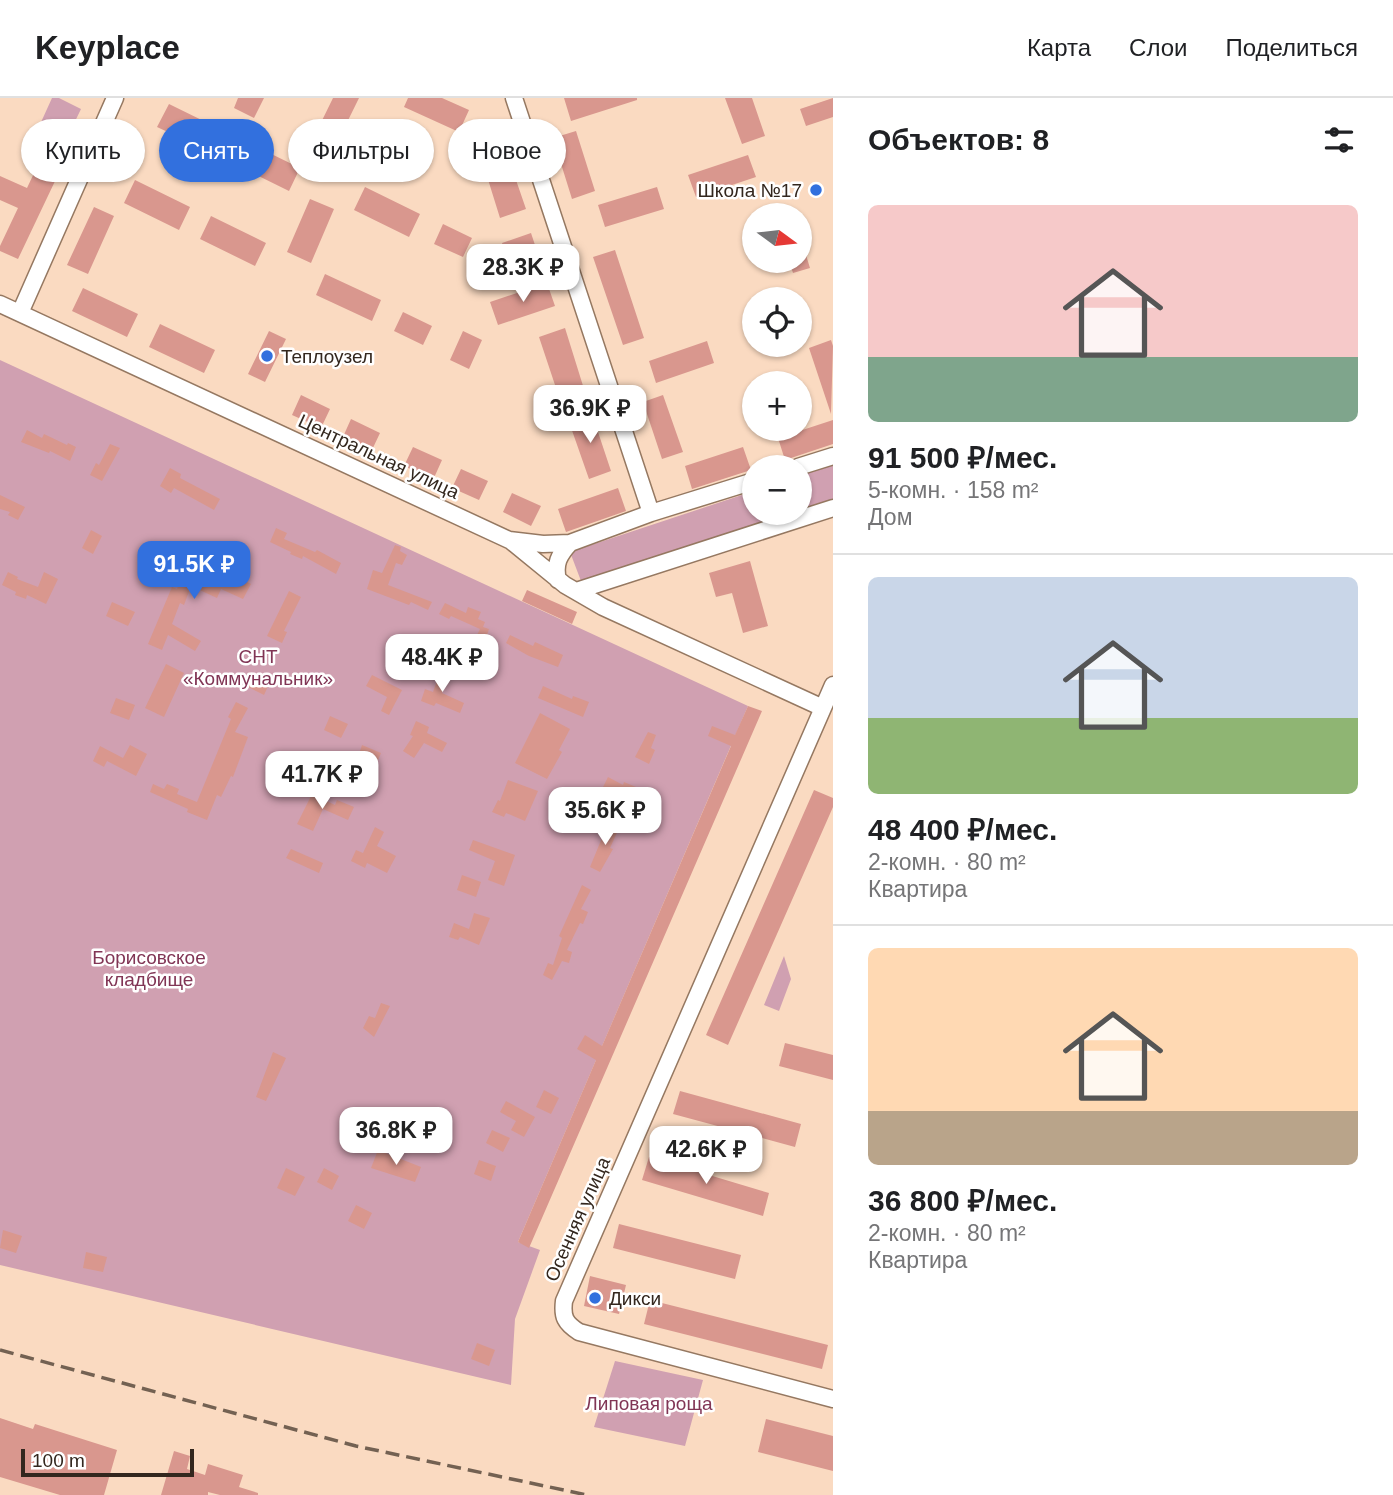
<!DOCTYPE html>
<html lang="ru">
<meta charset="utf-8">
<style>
body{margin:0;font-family:Arial,sans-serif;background:#f6f6f6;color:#202124;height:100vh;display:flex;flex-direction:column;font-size:26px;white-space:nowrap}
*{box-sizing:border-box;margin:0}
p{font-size:23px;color:#757577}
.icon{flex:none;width:38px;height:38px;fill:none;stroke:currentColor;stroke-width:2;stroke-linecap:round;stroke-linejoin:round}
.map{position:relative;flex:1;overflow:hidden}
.sheet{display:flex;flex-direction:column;background:#fff;width:560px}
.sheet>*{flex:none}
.guide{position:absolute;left:21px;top:21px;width:665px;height:63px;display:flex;gap:14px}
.needle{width:46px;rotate:105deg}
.buttons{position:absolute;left:742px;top:105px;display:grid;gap:14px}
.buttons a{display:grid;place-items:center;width:70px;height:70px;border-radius:50%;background:#fff;box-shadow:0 2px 5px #0004;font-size:35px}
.scale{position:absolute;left:21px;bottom:18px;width:173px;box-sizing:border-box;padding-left:7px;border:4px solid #33271e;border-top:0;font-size:19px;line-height:24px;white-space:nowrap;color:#33271e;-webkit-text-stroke:5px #fff;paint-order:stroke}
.price{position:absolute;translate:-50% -60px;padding:0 16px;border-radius:14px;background:#fff;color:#222;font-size:23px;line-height:46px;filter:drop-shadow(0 2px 4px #0008)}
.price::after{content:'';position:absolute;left:50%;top:42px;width:21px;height:16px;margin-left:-10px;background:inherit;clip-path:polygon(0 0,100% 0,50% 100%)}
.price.selected{background:#3270de;color:#fff}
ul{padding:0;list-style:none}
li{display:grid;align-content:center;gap:14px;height:371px;padding:0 35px}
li+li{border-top:2px solid #e0e0e0}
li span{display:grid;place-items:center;height:217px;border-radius:10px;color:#555}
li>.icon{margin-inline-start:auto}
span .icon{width:126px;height:126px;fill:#fffc;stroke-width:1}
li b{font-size:30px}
h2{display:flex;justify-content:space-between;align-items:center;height:84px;padding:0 35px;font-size:30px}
.tag{padding:0 24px;border-radius:32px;background:#fff;box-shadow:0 2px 5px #0004;font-size:24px;line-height:63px}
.tag.selected{background:#3270de;color:#fff}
header{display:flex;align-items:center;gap:42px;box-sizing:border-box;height:98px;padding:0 35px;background:#fff;border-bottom:2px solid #e0e0e0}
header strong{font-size:33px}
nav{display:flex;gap:38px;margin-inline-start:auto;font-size:24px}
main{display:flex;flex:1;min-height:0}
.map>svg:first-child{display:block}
.green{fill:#d0a0b1}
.building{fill:#d9978e}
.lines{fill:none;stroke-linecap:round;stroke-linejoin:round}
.minor-casing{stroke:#957861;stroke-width:19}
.minor{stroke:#fff;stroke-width:16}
.rail{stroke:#736152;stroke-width:3.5;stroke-dasharray:14 7;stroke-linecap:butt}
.poi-dot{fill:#3270de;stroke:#fff;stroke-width:2.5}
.labels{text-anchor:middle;stroke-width:5;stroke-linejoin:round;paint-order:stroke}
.poi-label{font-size:19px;fill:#33271e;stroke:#fff;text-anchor:start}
.street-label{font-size:19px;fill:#33271e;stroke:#fff}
.park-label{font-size:19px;fill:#813555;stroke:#fff}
</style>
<header>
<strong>Keyplace</strong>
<nav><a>Карта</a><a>Слои</a><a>Поделиться</a></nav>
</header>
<main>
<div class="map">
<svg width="833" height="1397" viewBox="0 0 833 1397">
<rect width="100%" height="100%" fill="#fadac1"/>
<path class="green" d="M52 0H59L81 11 64 46 37 33Z
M0 262 748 608 518 1144 540 1152 515 1221 511 1287 0 1167Z
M833 366V401L800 412V378Z
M754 393V415H791L581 483 570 454Z
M784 858 791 881 779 913 764 907Z
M615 1263 703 1282 685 1348 594 1329Z"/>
<path class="building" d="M238 0H264L254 20 234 10Z
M333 0H359L331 57 310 47Z
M408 0H442L469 12 459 34 404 9Z
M564 0H637V2L571 23Z
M725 0H752L765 38 742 46Z
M833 0V19L806 28 800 11Z
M169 6 224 33 213 55 157 29Z
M576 33 595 93 572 101 553 40Z
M245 43 300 70 289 93 234 66Z
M505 50 526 111 500 120 481 59Z
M748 57 756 79 696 99 688 77Z
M36 71 56 81 18 161 0 153V148L18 110 0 102V78L27 90Z
M135 82 190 109 179 132 124 105Z
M365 89 420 116 409 139 354 112Z
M657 89 664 111 605 129 598 107Z
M310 101 334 111 311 165 287 154Z
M94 109 114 118 88 176 67 167Z
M211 118 266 145 255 168 200 141Z
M443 126 472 140 463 159 434 146Z
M531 135 537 153 508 164 502 145Z
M800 144H802L810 170 793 175 789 163H800Z
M615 152 644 240 623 247 593 159Z
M325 176 381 202 372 223 316 197Z
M547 185 555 208 498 227 490 204Z
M83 190 138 216 127 239 72 213Z
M403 214 432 228 423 247 394 233Z
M160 226 215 252 204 275 149 249Z
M565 230 584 291 559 299 539 239Z
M269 233 286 241 265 284 248 276Z
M463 233 482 242 469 271 450 262Z
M831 242 833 248 831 316 809 250Z
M707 243 714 265 656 285 649 263Z
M301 297 330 311 321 330 292 317Z
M663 297 683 354 662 361 643 304Z
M591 313 611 373 589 381 568 321Z
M351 321 380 335 371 354 342 341Z
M833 322V346L785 362 778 340Z
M27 332 42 340 44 336 67 347 68 345 76 349 70 363 50 353 49 355 21 344Z
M110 346 120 350 102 383 90 377 96 365 99 367Z
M413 349 442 362 433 382 404 368Z
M743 349 751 372 692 391 685 368Z
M170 370 181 376 180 380 220 401 214 412 174 390 171 395 160 388Z
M461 371 488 383 479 402 452 390Z
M618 390 626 413 566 434 558 411Z
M512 395 541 408 531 428 503 414Z
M0 397 25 409 18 422 8 417 10 414 0 411Z
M276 430 287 435 284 441 315 454 317 452 341 465 336 476 303 458 302 461 290 456 291 454 270 444Z
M91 432 102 438 93 456 82 450Z
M395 447 401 449 400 453 407 457 402 467 396 465 388 487 432 504 428 512 411 504 409 507 367 491 373 472 382 475Z
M221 461 234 467 229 475 251 486 243 501 221 491 217 500 191 488 184 507 180 505 172 526 201 543 195 553 168 537 162 552 148 546 172 489 177 491 186 468 212 479Z
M750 463 768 528 743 535 732 495 716 499 709 475Z
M8 474 18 479 17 481 38 489 44 474 58 481 46 506 27 497 26 501 15 497 16 494 2 487Z
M527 492 577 514 572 526 522 503Z
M289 493 301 499 284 533 287 534 282 545 267 538Z
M112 504 135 514 128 528 106 518Z
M445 505 466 515 468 509 481 514 478 521 485 524 483 529 489 531 486 540 477 537 480 531 451 518 449 521 439 516Z
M510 537 533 548 535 544 563 557 558 569 529 558 506 545Z
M414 542 434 551 429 562 409 552Z
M166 566 184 575 164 619 145 610Z
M442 569 451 572 442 595 464 605 460 615 436 605 434 608 421 603 425 591 433 594Z
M249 574 270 584 264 597 244 587Z
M372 577 402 592 389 617 381 613 387 599 366 588Z
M543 588 572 601 573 598 589 604 583 619 538 600Z
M116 600 135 607 129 622 110 615Z
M236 604 248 610 235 634 248 639 233 679 231 678 221 699 217 697 207 722 187 714 188 711 150 694 153 686 164 691 167 686 179 691 177 696 197 704 231 621 228 619Z
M748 608 762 613 529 1150 518 1144 596 962 577 951 585 937 602 948 731 648 708 638 712 628 735 637Z
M540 615 570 631 559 652 562 654 547 681 515 665Z
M330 618 348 626 341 640 324 632Z
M416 623 429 629 427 635 447 645 442 654 424 645 414 660 403 653 413 638 410 637Z
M648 634 656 637 651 650 655 652 649 666 635 659Z
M130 647 147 656 136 678 107 663 104 669 93 663 100 648 123 660Z
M362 647 381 655 376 667 358 659Z
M330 653 346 659 340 677 323 670Z
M608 679 623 687 624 684 636 689 627 710 615 705 618 699 602 691Z
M508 682 538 693 525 723 506 715 504 719 492 714 498 702 500 703Z
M814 692 833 700V709L728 947 706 937Z
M312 696 335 707 337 702 354 709 348 722 323 711 313 733 297 726Z
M609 723 620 728 610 750 613 751 600 774 590 769Z
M375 729 384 734 377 748 396 758 387 775 367 765 365 770 351 763 356 752 363 755Z
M473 742 515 757 504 788 488 782 495 763 469 752Z
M291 751 323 765 319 775 286 760Z
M462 777 481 784 476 799 457 792Z
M582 787 591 792 581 811 588 814 583 826 580 825 567 852 572 854 569 865 562 863 552 882 543 877 548 865 553 867 562 840 559 838Z
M474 815 490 820 479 847 460 839 458 842 449 839 454 825 469 831Z
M381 905 390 908 374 939 363 930 369 918 375 920Z
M785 945 833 957V982L779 968Z
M273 954 286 960 266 1003 256 999Z
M544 992 559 1000 551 1016 536 1009Z
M680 993 801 1026 795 1049 673 1016Z
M506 1003 535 1019 524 1039 511 1032 516 1023 500 1014Z
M492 1032 510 1040 503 1054 486 1045Z
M378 1052 421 1069 415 1084 371 1070Z
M649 1059 769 1095 763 1118 642 1082Z
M479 1062 496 1068 491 1083 474 1076Z
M286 1070 305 1079 295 1098 277 1090Z
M324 1070 339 1078 332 1092 317 1084Z
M356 1107 372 1115 364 1131 348 1123Z
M619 1126 741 1157 735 1181 613 1150Z
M3 1132 22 1138 16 1155 0 1150Z
M86 1154 107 1159 103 1174 83 1170Z
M590 1178 626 1187 619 1216 584 1208Z
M650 1202 828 1247 822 1271 644 1226Z
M477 1245 495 1252 489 1268 471 1261Z
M0 1320 33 1331 35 1326 117 1352 104 1397H60L0 1379Z
M766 1321 833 1338V1373L758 1354Z
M174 1353 190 1358 187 1371 205 1377 208 1366 243 1377 239 1389 258 1395V1397H220L208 1394V1397H161Z"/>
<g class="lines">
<defs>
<path id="minor" d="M514 0 651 415
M0 206 509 442 543 446 570 445 651 415 754 383
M20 215 115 0
M798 369 833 358
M511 443 565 487 603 509 823 610
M558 482C554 466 559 457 570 445
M576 493 833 410
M833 587 564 1203C562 1219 565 1225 579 1234L833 1301"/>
</defs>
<use href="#minor" class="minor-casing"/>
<use href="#minor" class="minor"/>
<path class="rail" d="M0 1252 356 1348 587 1397"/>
</g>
<g class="poi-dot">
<circle cx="816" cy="92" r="7"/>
<circle cx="267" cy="258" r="7"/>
<circle cx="595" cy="1200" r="7"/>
</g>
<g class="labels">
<g class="poi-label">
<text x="802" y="99" text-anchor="end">Школа №17</text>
<text x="281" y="265">Теплоузел</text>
<text x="609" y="1207">Дикси</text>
</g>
<g class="street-label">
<text transform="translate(379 358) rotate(25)" y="7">Центральная улица</text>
<text transform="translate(577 1121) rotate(-66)" y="7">Осенняя улица</text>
</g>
<g class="park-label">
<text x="258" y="565">СНТ<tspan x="258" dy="22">«Коммунальник»</tspan></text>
<text x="149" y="866">Борисовское<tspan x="149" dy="22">кладбище</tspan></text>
<text x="649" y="1312">Липовая роща</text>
</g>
</g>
</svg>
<div class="buttons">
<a><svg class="needle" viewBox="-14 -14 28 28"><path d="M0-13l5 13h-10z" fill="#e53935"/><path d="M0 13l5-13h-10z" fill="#757577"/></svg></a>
<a><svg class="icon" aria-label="locate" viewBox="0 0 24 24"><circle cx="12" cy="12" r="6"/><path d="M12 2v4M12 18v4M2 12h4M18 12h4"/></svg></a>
<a>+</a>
<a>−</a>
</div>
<div class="scale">100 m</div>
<b class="price" style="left:523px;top:206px">28.3K ₽</b>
<b class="price" style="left:590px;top:347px">36.9K ₽</b>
<b class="price selected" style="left:194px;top:503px">91.5K ₽</b>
<b class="price" style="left:442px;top:596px">48.4K ₽</b>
<b class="price" style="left:322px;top:713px">41.7K ₽</b>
<b class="price" style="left:605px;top:749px">35.6K ₽</b>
<b class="price" style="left:396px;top:1069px">36.8K ₽</b>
<b class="price" style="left:706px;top:1088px">42.6K ₽</b>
<div class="guide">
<a class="tag">Купить</a>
<a class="tag selected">Снять</a>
<a class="tag">Фильтры</a>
<a class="tag">Новое</a>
</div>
</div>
<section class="sheet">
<h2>Объектов: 8<svg class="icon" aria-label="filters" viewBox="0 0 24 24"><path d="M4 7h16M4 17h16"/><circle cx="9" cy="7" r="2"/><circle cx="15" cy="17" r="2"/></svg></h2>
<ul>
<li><span style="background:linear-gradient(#f6c9c9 70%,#7fa58c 0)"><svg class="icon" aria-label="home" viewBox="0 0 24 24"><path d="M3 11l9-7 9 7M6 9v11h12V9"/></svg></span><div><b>91 500 ₽/мес.</b><p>5-комн. · 158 m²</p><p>Дом</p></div></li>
<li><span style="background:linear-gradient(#c9d6e8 65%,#8fb573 0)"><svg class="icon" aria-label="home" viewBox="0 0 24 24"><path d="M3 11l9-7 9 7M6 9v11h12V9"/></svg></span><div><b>48 400 ₽/мес.</b><p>2-комн. · 80 m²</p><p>Квартира</p></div></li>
<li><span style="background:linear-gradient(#ffd9b3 75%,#b9a48a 0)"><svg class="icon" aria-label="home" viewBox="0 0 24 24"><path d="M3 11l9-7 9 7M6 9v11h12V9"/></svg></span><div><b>36 800 ₽/мес.</b><p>2-комн. · 80 m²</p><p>Квартира</p></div></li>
</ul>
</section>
</main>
